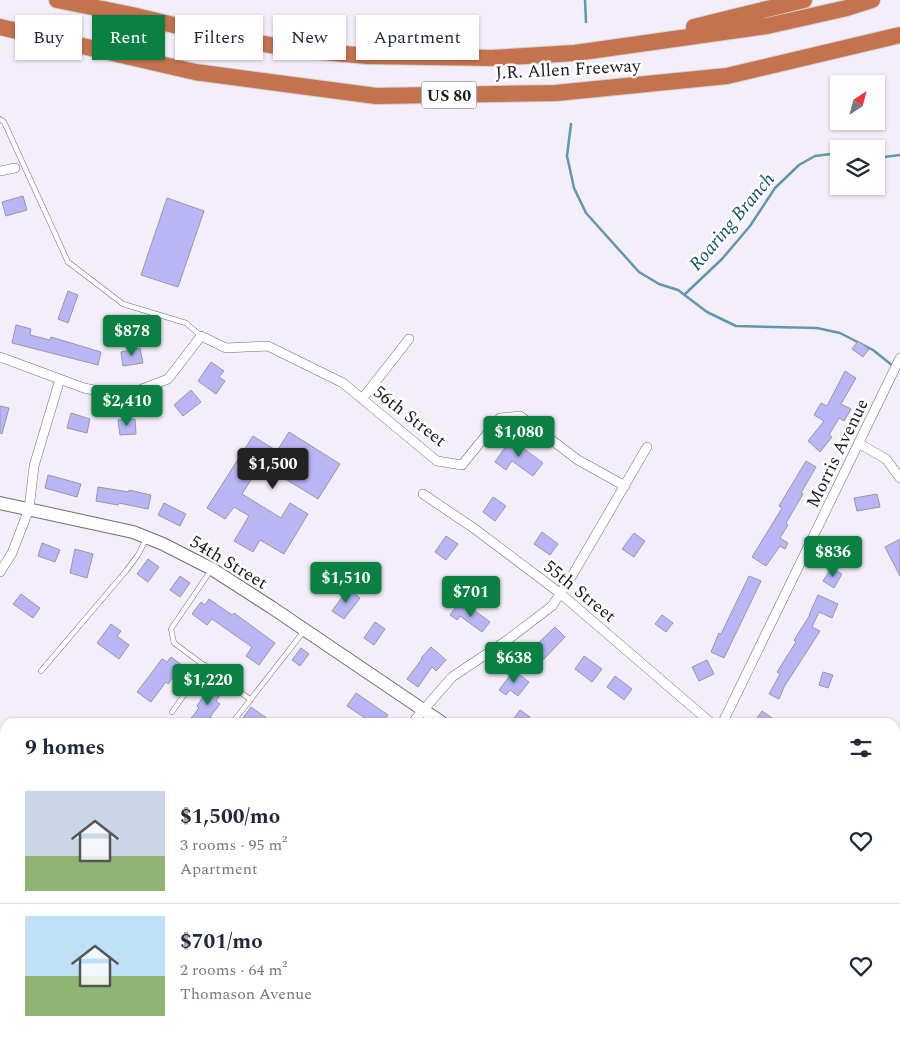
<!DOCTYPE html>
<meta charset="utf-8">
<style>
body{margin:0;font-family:Spectral,serif;background:#f2f2f3;color:#1f2937;height:100vh;display:flex;flex-direction:column;font-size:19px;white-space:nowrap}
*{box-sizing:border-box;margin:0}
p{font-size:16px;color:#747a83}
.icon{flex:none;width:28px;height:28px;fill:none;stroke:currentColor;stroke-width:2;stroke-linecap:round;stroke-linejoin:round}
.map{position:relative;flex:1;overflow:hidden}
.side{position:absolute;left:0px;top:718px;width:900px;height:321px;display:flex;flex-direction:column;background:#fff;border-radius:15px 15px 0 0;box-shadow:0 1px 4px #0004}
.side>*{flex:none}
.hud{position:absolute;left:15px;top:15px;width:500px;height:45px;display:flex;gap:10px}
.needle{width:32px;rotate:36deg}
.tools{position:absolute;left:830px;top:75px;display:grid;gap:10px}
.tools a{display:grid;place-items:center;width:55px;height:55px;border-radius:0px;background:#fff;box-shadow:0 1px 4px #0004;font-size:25px}
.price{position:absolute;translate:-50% -42px;padding:0 11px;border-radius:5px;background:#0b8043;color:#fff;font-size:16px;line-height:32px;filter:drop-shadow(0 1px 2px #0008)}
.price::after{content:'';position:absolute;left:50%;top:30px;width:15px;height:11px;margin-left:-8px;background:inherit;clip-path:polygon(0 0,100% 0,50% 100%)}
.price.active{background:#222;color:#fff}
ul{padding:0;list-style:none}
li{display:flex;align-items:center;gap:15px;height:125px;padding:0 25px}
li+li{border-top:1px solid #e0e1e3}
li span{display:grid;place-items:center;flex:none;width:140px;height:100px;border-radius:0px;color:#555}
li>.icon{margin-inline-start:auto}
span .icon{width:60px;height:60px;fill:#fffc;stroke-width:1}
li b{font-size:21px}
h2{display:flex;justify-content:space-between;align-items:center;height:60px;padding:0 25px;font-size:21px}
.pill{padding:0 18px;border-radius:0px;background:#fff;box-shadow:0 1px 4px #0004;font-size:18px;line-height:45px}
.pill.active{background:#0b8043;color:#fff}
.map>svg:first-child{display:block}
.lines{fill:none;stroke-linecap:round;stroke-linejoin:round}
.stream{stroke:#5f98ad;stroke-width:2.5}
.building{fill:#bab5f4;stroke:#9898a4}
.service-casing{stroke:#726d77;stroke-width:5.5}
.minor-casing{stroke:#726d77;stroke-width:10}
.secondary-casing{stroke:#726d77;stroke-width:14}
.motorway-casing{stroke:#d2d1d2;stroke-width:18}
.service{stroke:#fff;stroke-width:4.5}
.minor{stroke:#fff;stroke-width:9}
.secondary{stroke:#fff;stroke-width:12}
.motorway{stroke:#c5724f;stroke-width:16}
.labels{text-anchor:middle;stroke-width:5;stroke-linejoin:round;paint-order:stroke}
.shield{fill:#fefefe;stroke:#605e61;stroke-width:1}
.shield-label{font-size:16px;font-weight:bold;fill:#1c1a1e}
.street-label{font-size:18px;fill:#1c1a1e;stroke:#fefefe}
.water-label{font-size:19px;font-style:italic;fill:#0d5366;stroke:#fefefe}
</style>
<div class="map">
<svg width="900" height="1038" viewBox="0 0 900 1038">
<rect width="100%" height="100%" fill="#f4eefa"/>
<g class="lines">
<path class="stream" d="M585 0 586 22
M571 124 567 156 574 188 586 213 639 272 659 284 678 290 707 312 736 326 817 328 840 333 873 350 893 366
M876 158 900 155
M685 294 722 259 750 226 775 188 799 165 815 156 839 153"/>
</g>
<path class="building" d="M23 196 27 210 6 216 2 202Z
M167 198 204 211 178 287 141 275Z
M68 291 78 295 68 323 58 319Z
M16 325 31 329 30 335 50 340 51 337 101 352 98 365 12 343Z
M858 341 869 349 863 357 852 349Z
M140 348 143 363 123 366 121 352Z
M211 362 224 371 219 377 225 381 216 394 198 381Z
M845 371 856 378 841 404 851 409 844 421 839 418 829 435 832 437 820 452 808 441 824 421 814 415 821 403 827 406Z
M191 390 201 402 183 416 174 405Z
M0 406 9 408 2 434 0 433Z
M71 413 90 419 87 433 67 428Z
M135 419 136 434 120 435 118 420Z
M289 432 340 464 318 499 261 464 242 494 281 518 290 503 308 514 284 554 260 540 253 552 234 541 249 516 234 507 225 519 207 508 253 436 277 451Z
M511 439 543 463 533 476 512 461 506 470 495 462Z
M806 461 816 467 801 493 803 494 786 523 788 525 780 538 788 543 785 549 780 546 766 566 752 557 782 508 779 506Z
M48 475 81 484 77 497 45 488Z
M98 487 129 492V490L151 495 148 509 119 503 118 505 96 501Z
M877 494 880 507 857 511 854 498Z
M493 497 506 506 495 521 483 512Z
M164 503 186 514 180 526 158 515Z
M542 532 558 544 550 555 534 544Z
M634 533 645 541 634 557 622 549Z
M446 536 458 544 446 560 435 552Z
M845 537 857 546 846 560 834 552Z
M900 539V576L885 547Z
M42 543 60 550 55 562 38 556Z
M75 549 93 554 87 578 70 573Z
M148 559 159 567 148 582 137 574Z
M831 568 842 574 834 588 823 581Z
M180 576 190 583 180 597 170 590Z
M749 576 761 581 724 658 711 652 719 633 721 634Z
M348 589 360 598 344 619 332 611Z
M21 594 40 608 33 618 13 604Z
M818 595 838 604 832 618 819 612 812 627 820 631 784 687 779 699 769 694 780 674 777 672 796 642 794 640 810 615H809Z
M209 599 232 615 234 613 275 643 259 665 246 656 252 647 212 619 207 625 192 614 201 602 205 605Z
M458 604 471 614 474 610 490 622 482 632 460 616 457 620 450 615Z
M662 615 673 623 666 632 655 624Z
M375 622 385 629 374 645 364 638Z
M111 624 121 631 117 636 129 645 119 659 97 643Z
M555 627 565 637 542 661 531 650Z
M431 647 446 660 436 671 432 667 418 687 407 679 422 659 421 658Z
M301 648 309 654 300 666 292 660Z
M584 656 602 669 592 682 575 669Z
M171 657 182 665 168 684 166 682 151 702 137 692 162 659 167 662Z
M707 660 714 674 699 681 692 667Z
M514 670 529 682 518 696 510 690 506 695 499 690Z
M823 672 833 675 828 688 819 685Z
M615 676 632 689 624 700 607 687Z
M212 683 223 691 216 701 220 704 210 717 217 722H188L199 708 197 706Z
M356 693 388 715 383 722H371L347 706Z
M251 707 272 722H240Z
M520 710 530 717 526 722H511Z
M762 711 778 722H754Z"/>
<g class="lines">
<defs>
<path id="service" d="M0 119 4 122 68 262 123 304 186 323 201 336
M211 570 171 629 174 643 251 700
M41 671 126 571 138 555 146 539
M172 712 205 665
M233 722 304 631
M816 1034 821 1038
M800 1038 804 1034"/>
<path id="minor" d="M0 171 15 168
M0 357 84 388 118 395 137 391 168 379 201 336 226 348 268 346 343 383 437 461 462 465 500 418 520 416 578 460 625 486
M362 399 409 339
M860 444 886 459 900 478
M423 494 475 529 561 594 710 722
M0 572 12 553 29 509 34 466 60 379
M413 722 452 677 506 641 552 606 573 574 647 447
M723 722 900 358
M0 778 5 782
M895 800 900 794
M0 825 5 818
M0 1026 5 1019
M371 1034 376 1038
M160 1038 164 1034
M479 1038 483 1034
M833 1038 836 1034"/>
<path id="secondary" d="M0 503 133 532 163 544 212 569 271 607 441 722
M875 1034 878 1038"/>
<path id="motorway" d="M57 0 132 15 219 36 292 49 367 56 492 58 575 53 767 26 847 8 872 0
M0 27 195 72 376 96 556 93 727 76 900 35
M694 27 804 0"/>
</defs>
<use href="#service" class="service-casing"/>
<use href="#minor" class="minor-casing"/>
<use href="#secondary" class="secondary-casing"/>
<use href="#motorway" class="motorway-casing"/>
<use href="#service" class="service"/>
<use href="#minor" class="minor"/>
<use href="#secondary" class="secondary"/>
<use href="#motorway" class="motorway"/>
</g>
<g class="labels">
<rect class="shield" x="421.5" y="81.5" width="55" height="27" rx="4"/>
<g class="shield-label">
<text x="449" y="101">US 80</text>
</g>
<g class="street-label">
<text transform="translate(568 69) rotate(-3)" y="6">J.R. Allen Freeway</text>
<text transform="translate(410 416) rotate(38)" y="6">56th Street</text>
<text transform="translate(837 453) rotate(-64)" y="6">Morris Avenue</text>
<text transform="translate(229 562) rotate(31)" y="6">54th Street</text>
<text transform="translate(580 591) rotate(39)" y="6">55th Street</text>
</g>
<g class="water-label">
<text transform="translate(731 221) rotate(-50)" y="7">Roaring Branch</text>
</g>
</g>
</svg>
<div class="tools">
<a><svg class="needle" viewBox="-14 -14 28 28"><path d="M0-13l5 13h-10z" fill="#e53935"/><path d="M0 13l5-13h-10z" fill="#747a83"/></svg></a>
<a><svg class="icon" aria-label="layers" viewBox="0 0 24 24"><path d="M12 4l9 5-9 5-9-5zM3 14l9 5 9-5"/></svg></a>
</div>
<b class="price" style="left:132px;top:357px">$878</b>
<b class="price" style="left:127px;top:427px">$2,410</b>
<b class="price" style="left:519px;top:458px">$1,080</b>
<b class="price active" style="left:273px;top:490px">$1,500</b>
<b class="price" style="left:833px;top:578px">$836</b>
<b class="price" style="left:346px;top:604px">$1,510</b>
<b class="price" style="left:471px;top:618px">$701</b>
<b class="price" style="left:514px;top:684px">$638</b>
<b class="price" style="left:208px;top:706px">$1,220</b>
<div class="hud">
<a class="pill">Buy</a>
<a class="pill active">Rent</a>
<a class="pill">Filters</a>
<a class="pill">New</a>
<a class="pill">Apartment</a>
</div>
<section class="side">
<h2>9 homes<svg class="icon" aria-label="filters" viewBox="0 0 24 24"><path d="M4 7h16M4 17h16"/><circle cx="9" cy="7" r="2"/><circle cx="15" cy="17" r="2"/></svg></h2>
<ul>
<li><span style="background:linear-gradient(#c9d6e8 65%,#8fb573 0)"><svg class="icon" aria-label="home" viewBox="0 0 24 24"><path d="M3 11l9-7 9 7M6 9v11h12V9"/></svg></span><div><b>$1,500/mo</b><p>3 rooms · 95 m²</p><p>Apartment</p></div><svg class="icon" aria-label="heart" viewBox="0 0 24 24"><path d="M12 20l-8-8c-3-5 5-10 8-4 3-6 11-1 8 4z"/></svg></li>
<li><span style="background:linear-gradient(#bfe0f5 60%,#8fb573 0)"><svg class="icon" aria-label="home" viewBox="0 0 24 24"><path d="M3 11l9-7 9 7M6 9v11h12V9"/></svg></span><div><b>$701/mo</b><p>2 rooms · 64 m²</p><p>Thomason Avenue</p></div><svg class="icon" aria-label="heart" viewBox="0 0 24 24"><path d="M12 20l-8-8c-3-5 5-10 8-4 3-6 11-1 8 4z"/></svg></li>
</ul>
</section>
</div>
